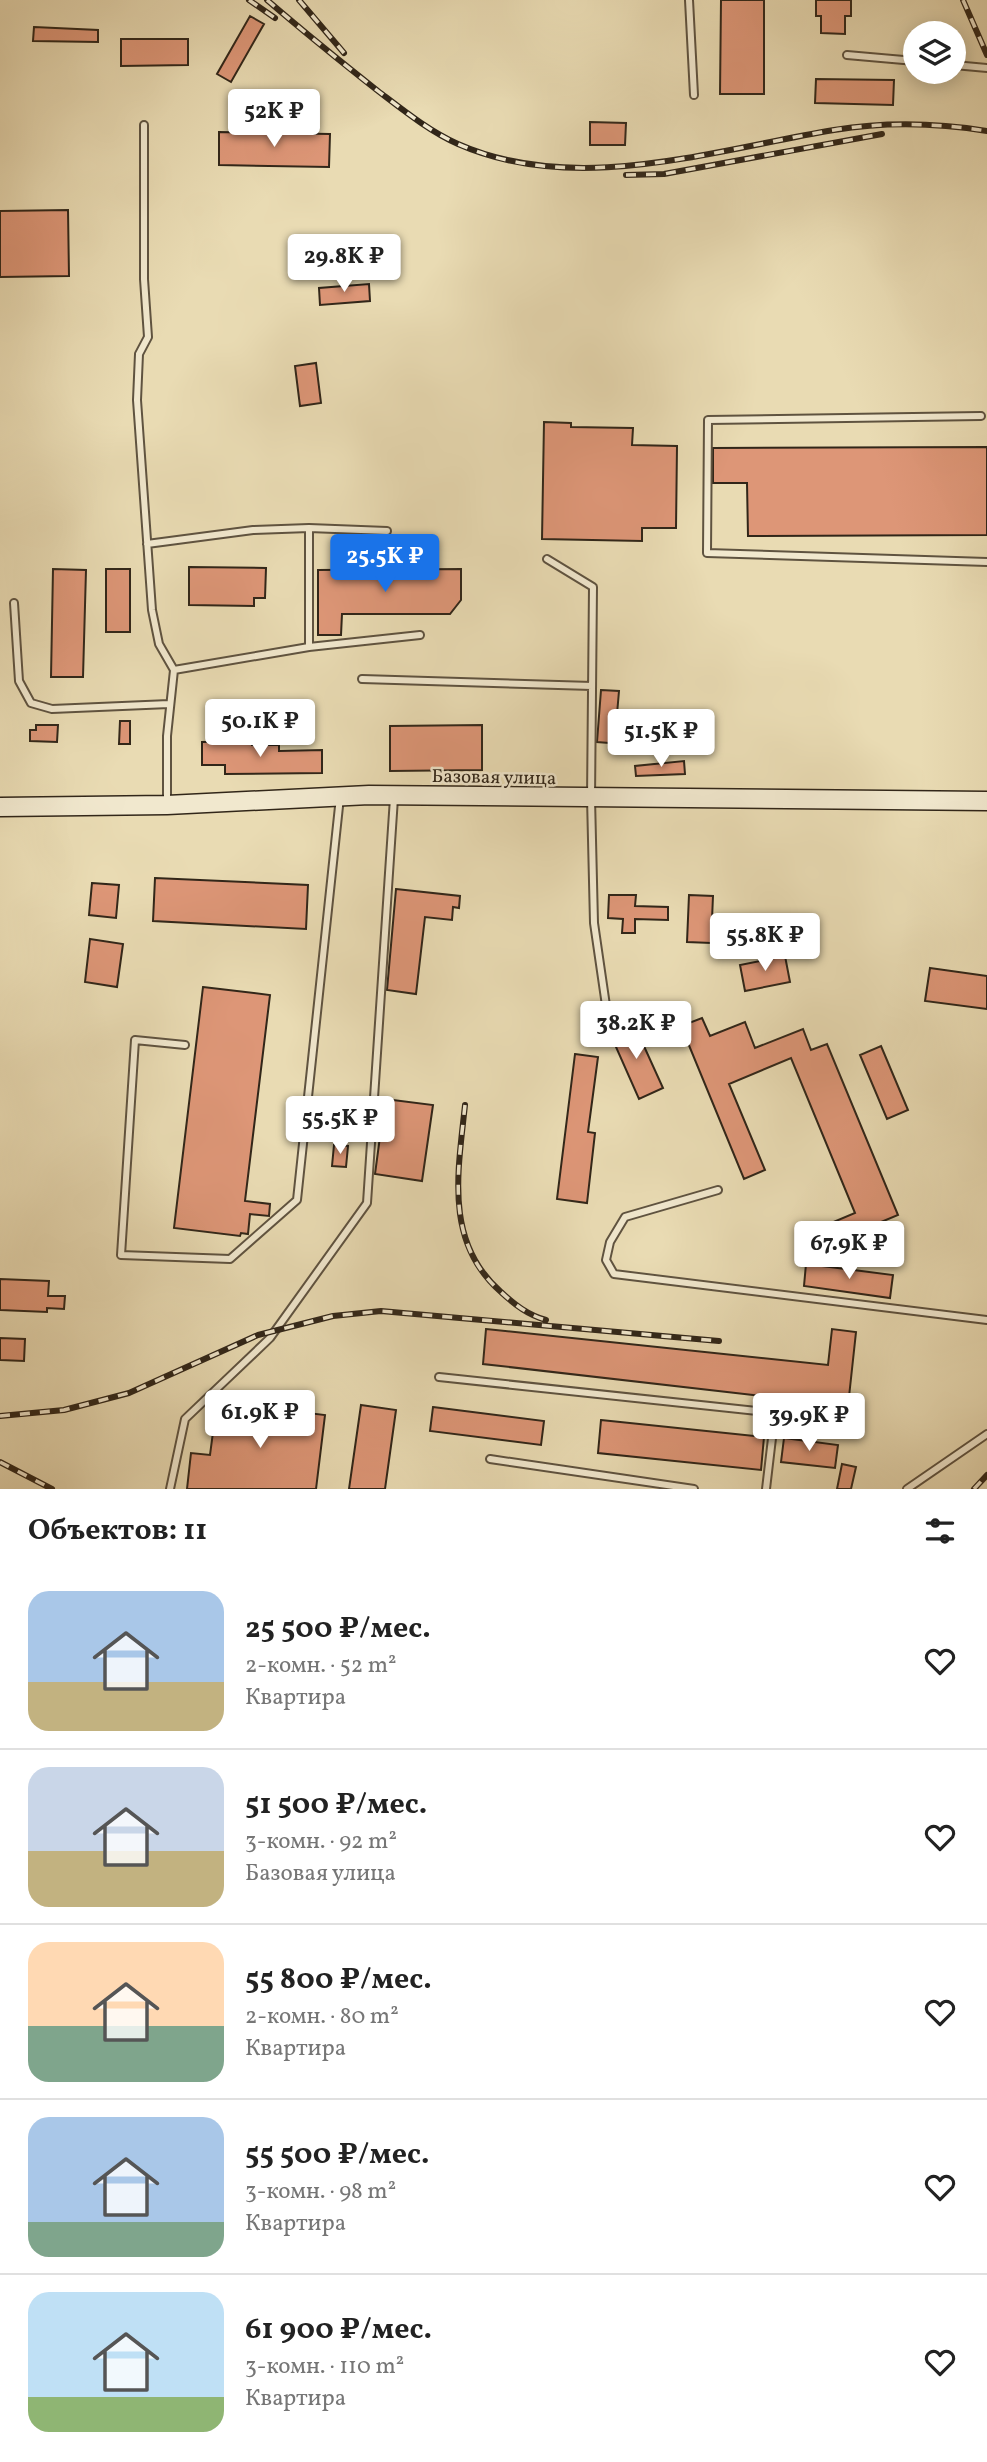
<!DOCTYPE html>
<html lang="ru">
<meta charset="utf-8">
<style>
body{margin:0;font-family:Vollkorn,serif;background:#f6f6f6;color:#222;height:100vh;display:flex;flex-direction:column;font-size:26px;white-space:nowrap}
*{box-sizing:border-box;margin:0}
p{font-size:23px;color:#767676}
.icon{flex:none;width:38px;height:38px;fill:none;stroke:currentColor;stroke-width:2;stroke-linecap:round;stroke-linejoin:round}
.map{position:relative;height:1489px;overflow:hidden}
.details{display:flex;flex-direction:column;background:#fff;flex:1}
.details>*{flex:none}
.tools{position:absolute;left:903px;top:21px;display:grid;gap:14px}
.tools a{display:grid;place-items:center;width:63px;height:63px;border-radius:50%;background:#fff;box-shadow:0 4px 18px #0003;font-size:35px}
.price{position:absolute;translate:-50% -60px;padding:0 16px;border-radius:7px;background:#fff;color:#222;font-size:23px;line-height:46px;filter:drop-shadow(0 2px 4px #0008)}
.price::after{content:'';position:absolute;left:50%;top:42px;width:21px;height:16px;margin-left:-10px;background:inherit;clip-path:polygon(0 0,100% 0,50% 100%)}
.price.selected{background:#1a73e8;color:#fff}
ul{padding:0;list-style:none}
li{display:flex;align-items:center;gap:21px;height:175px;padding:0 28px}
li+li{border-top:2px solid #e0e0e0}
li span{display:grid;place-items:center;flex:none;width:196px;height:140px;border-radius:21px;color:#555}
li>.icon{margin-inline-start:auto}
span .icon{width:84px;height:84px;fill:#fffc;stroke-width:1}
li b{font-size:30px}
h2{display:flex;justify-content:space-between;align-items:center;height:84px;padding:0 28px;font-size:30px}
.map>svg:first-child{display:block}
.building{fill:#dd9677;stroke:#312619;stroke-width:2}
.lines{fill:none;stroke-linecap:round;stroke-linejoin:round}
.lane-casing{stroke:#5f5340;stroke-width:10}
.secondary-casing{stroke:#312619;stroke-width:21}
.lane{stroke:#f1e8ce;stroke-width:6}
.secondary{stroke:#f1e8ce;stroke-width:18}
.rail-casing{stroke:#312619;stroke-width:6}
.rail{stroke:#f1e8ce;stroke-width:3.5;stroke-dasharray:10;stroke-linecap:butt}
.labels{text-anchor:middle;stroke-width:5;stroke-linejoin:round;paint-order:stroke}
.street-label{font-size:19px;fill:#312619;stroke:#f1e8ce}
</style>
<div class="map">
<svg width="987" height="1489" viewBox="0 0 987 1489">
<rect width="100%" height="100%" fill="#e9dbb3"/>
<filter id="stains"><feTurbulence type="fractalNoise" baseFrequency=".00286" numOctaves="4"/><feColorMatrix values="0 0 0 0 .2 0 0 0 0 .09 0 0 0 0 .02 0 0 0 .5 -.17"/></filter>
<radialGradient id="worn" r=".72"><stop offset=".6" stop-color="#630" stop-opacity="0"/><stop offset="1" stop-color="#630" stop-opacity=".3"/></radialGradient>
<path class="building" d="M721 0H764V94H720Z
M816 0H851V16H845V34L821 33V16H816Z
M250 16 264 24 231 82 217 74Z
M34 27 98 30V42L33 41Z
M121 39H188V65L121 66Z
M816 79 894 80 893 105 815 103Z
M590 122 626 123 625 145H590Z
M219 132 330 134 329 167 219 165Z
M68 210 69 276 0 277V211Z
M369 284 370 301 320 305 319 288Z
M316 363 321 403 300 406 295 366Z
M544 422 571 423V427L633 428 632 445 677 446 676 528H642V541L542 539Z
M987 447V535L748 536 747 483H713V448Z
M189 567 266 568 265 598H254V606L189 605Z
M53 569 86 570 83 677H51Z
M106 569H130V632H106Z
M461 569V600L450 614H342L341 635H318V570Z
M601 690 619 691 617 714 611 713 609 743 597 742Z
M120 721H130V744H119Z
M36 725H58L57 742 30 741V730H36Z
M482 725V770L390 771V726Z
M252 741V745H279V751L322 750V773L225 774V765H202V742Z
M684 761 685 774 636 776 635 766Z
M155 878 308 885 306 929 153 921Z
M92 883 119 885 116 918 89 915Z
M396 889 460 896 459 908 453 907 452 920 425 917 416 994 387 990Z
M609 895H636L635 906 668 907V920L635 919V933H622L623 919 608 918Z
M689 895 713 896 711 943 687 942Z
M90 939 123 944 117 987 85 982Z
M785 956 790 982 745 991 740 965Z
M930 968 987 976V1009L925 1001Z
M203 987 270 995 245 1201 270 1204 269 1216 250 1214 248 1234 241 1233 240 1236 174 1228Z
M702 1018 710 1036 745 1022 755 1048 803 1029 811 1050 827 1044 898 1215 838 1240 831 1223 855 1213 791 1058 729 1084 765 1170 744 1179 681 1026Z
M633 1022 663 1088 639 1099 612 1038 615 1030Z
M881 1046 908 1110 887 1119 860 1055Z
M575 1054 598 1057 588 1132 595 1133 587 1203 557 1199Z
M385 1099 433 1105 422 1181 375 1174Z
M334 1145 348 1146 346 1167 332 1166Z
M806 1264 893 1275 890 1298 804 1286Z
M0 1279 49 1281 48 1296H65L64 1309 47 1308V1312L0 1310Z
M486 1329 828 1365 832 1329 856 1332 848 1406 483 1364Z
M0 1338 25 1339 24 1361 0 1360Z
M217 1402 325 1415 316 1489H187L191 1453 210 1455Z
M361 1405 396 1410 385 1489H349Z
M433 1407 544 1421 541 1445 430 1431Z
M601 1420 764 1437 761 1470 598 1453Z
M784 1438 838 1445 835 1468 781 1462Z
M842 1464 856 1467 851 1489H837Z"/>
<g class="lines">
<defs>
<path id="lane" d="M689 0 694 95
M847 55 915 61
M954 65 987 68
M144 125V279L148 337 139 354 137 400 152 610 159 644 174 670 167 736V803
M981 416 708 420 707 553 987 562
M147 544 253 530 309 528 387 531
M547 559 593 587 591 798 594 923 610 1033
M14 603 19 681 31 703 52 709 169 704
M309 647V528
M174 670 309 647 420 635
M362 679 592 686
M185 1045 135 1040 121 1255 230 1259 297 1200 340 797
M718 1190 625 1217 610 1242 606 1260 614 1274 987 1320
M439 1377 775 1413 766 1489
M490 1459 694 1489
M170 1489 185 1419 270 1338 367 1203 394 798
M907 1489 987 1434"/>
<path id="secondary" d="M0 807 167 805 369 795 987 801"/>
</defs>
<use href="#lane" class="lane-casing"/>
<use href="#secondary" class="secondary-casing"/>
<use href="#lane" class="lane"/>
<use href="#secondary" class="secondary"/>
<defs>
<path id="rail" d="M249 0 275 18
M267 0C303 31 340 61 378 91 403 110 429 131 458 144 576 196 713 150 834 130 884 122 937 123 987 131
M299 0 344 53
M963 0 987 55
M626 175 664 174 882 134
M465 1105C458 1172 444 1242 501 1292 515 1305 528 1315 546 1320
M0 1416 64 1410 129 1393 258 1335 333 1316 381 1311 719 1341
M0 1462 52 1489
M974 1489 987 1475"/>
</defs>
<use href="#rail" class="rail-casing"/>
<use href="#rail" class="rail"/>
</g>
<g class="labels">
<g class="street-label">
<text transform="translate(494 776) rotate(1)" y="7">Базовая улица</text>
</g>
</g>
<rect width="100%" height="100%" filter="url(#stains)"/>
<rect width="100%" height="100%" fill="url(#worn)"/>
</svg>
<div class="tools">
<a><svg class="icon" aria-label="layers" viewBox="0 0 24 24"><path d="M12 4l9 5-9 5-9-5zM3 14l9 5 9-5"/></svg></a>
</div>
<b class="price" style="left:274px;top:149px">52K ₽</b>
<b class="price" style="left:344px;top:294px">29.8K ₽</b>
<b class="price selected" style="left:385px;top:594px">25.5K ₽</b>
<b class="price" style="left:260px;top:759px">50.1K ₽</b>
<b class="price" style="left:661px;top:769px">51.5K ₽</b>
<b class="price" style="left:765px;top:973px">55.8K ₽</b>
<b class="price" style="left:636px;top:1061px">38.2K ₽</b>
<b class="price" style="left:340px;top:1156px">55.5K ₽</b>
<b class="price" style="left:849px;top:1281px">67.9K ₽</b>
<b class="price" style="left:260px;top:1450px">61.9K ₽</b>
<b class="price" style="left:809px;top:1453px">39.9K ₽</b>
</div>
<section class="details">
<h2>Объектов: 11<svg class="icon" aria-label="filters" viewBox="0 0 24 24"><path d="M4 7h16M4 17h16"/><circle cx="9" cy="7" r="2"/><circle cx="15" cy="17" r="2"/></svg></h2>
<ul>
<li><span style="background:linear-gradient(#a9c7e8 65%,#c2b280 0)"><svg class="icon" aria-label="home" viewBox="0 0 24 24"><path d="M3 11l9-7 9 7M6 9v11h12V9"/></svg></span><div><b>25 500 ₽/мес.</b><p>2-комн. · 52 m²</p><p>Квартира</p></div><svg class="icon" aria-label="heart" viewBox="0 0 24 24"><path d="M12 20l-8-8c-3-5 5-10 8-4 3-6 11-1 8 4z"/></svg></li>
<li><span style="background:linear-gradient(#c9d6e8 60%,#c2b280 0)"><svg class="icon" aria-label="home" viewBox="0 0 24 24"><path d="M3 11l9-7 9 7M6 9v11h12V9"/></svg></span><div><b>51 500 ₽/мес.</b><p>3-комн. · 92 m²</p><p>Базовая улица</p></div><svg class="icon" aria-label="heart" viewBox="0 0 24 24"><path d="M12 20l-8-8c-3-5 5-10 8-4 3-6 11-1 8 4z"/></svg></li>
<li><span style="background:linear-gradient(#ffd9b3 60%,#7fa58c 0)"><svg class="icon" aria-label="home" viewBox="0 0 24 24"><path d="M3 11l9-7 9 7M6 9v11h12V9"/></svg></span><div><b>55 800 ₽/мес.</b><p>2-комн. · 80 m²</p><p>Квартира</p></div><svg class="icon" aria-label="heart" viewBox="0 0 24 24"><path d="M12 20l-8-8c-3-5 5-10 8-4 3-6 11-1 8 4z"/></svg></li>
<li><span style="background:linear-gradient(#a9c7e8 75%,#7fa58c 0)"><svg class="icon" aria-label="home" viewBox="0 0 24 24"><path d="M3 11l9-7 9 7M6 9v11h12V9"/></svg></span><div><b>55 500 ₽/мес.</b><p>3-комн. · 98 m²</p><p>Квартира</p></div><svg class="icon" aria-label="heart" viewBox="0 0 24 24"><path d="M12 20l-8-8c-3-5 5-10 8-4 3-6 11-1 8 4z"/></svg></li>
<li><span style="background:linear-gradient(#bfe0f5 75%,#8fb573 0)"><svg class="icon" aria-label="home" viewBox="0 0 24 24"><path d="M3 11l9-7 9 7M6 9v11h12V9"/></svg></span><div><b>61 900 ₽/мес.</b><p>3-комн. · 110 m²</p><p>Квартира</p></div><svg class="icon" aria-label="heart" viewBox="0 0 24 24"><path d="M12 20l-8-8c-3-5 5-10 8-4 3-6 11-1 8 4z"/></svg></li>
</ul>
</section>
